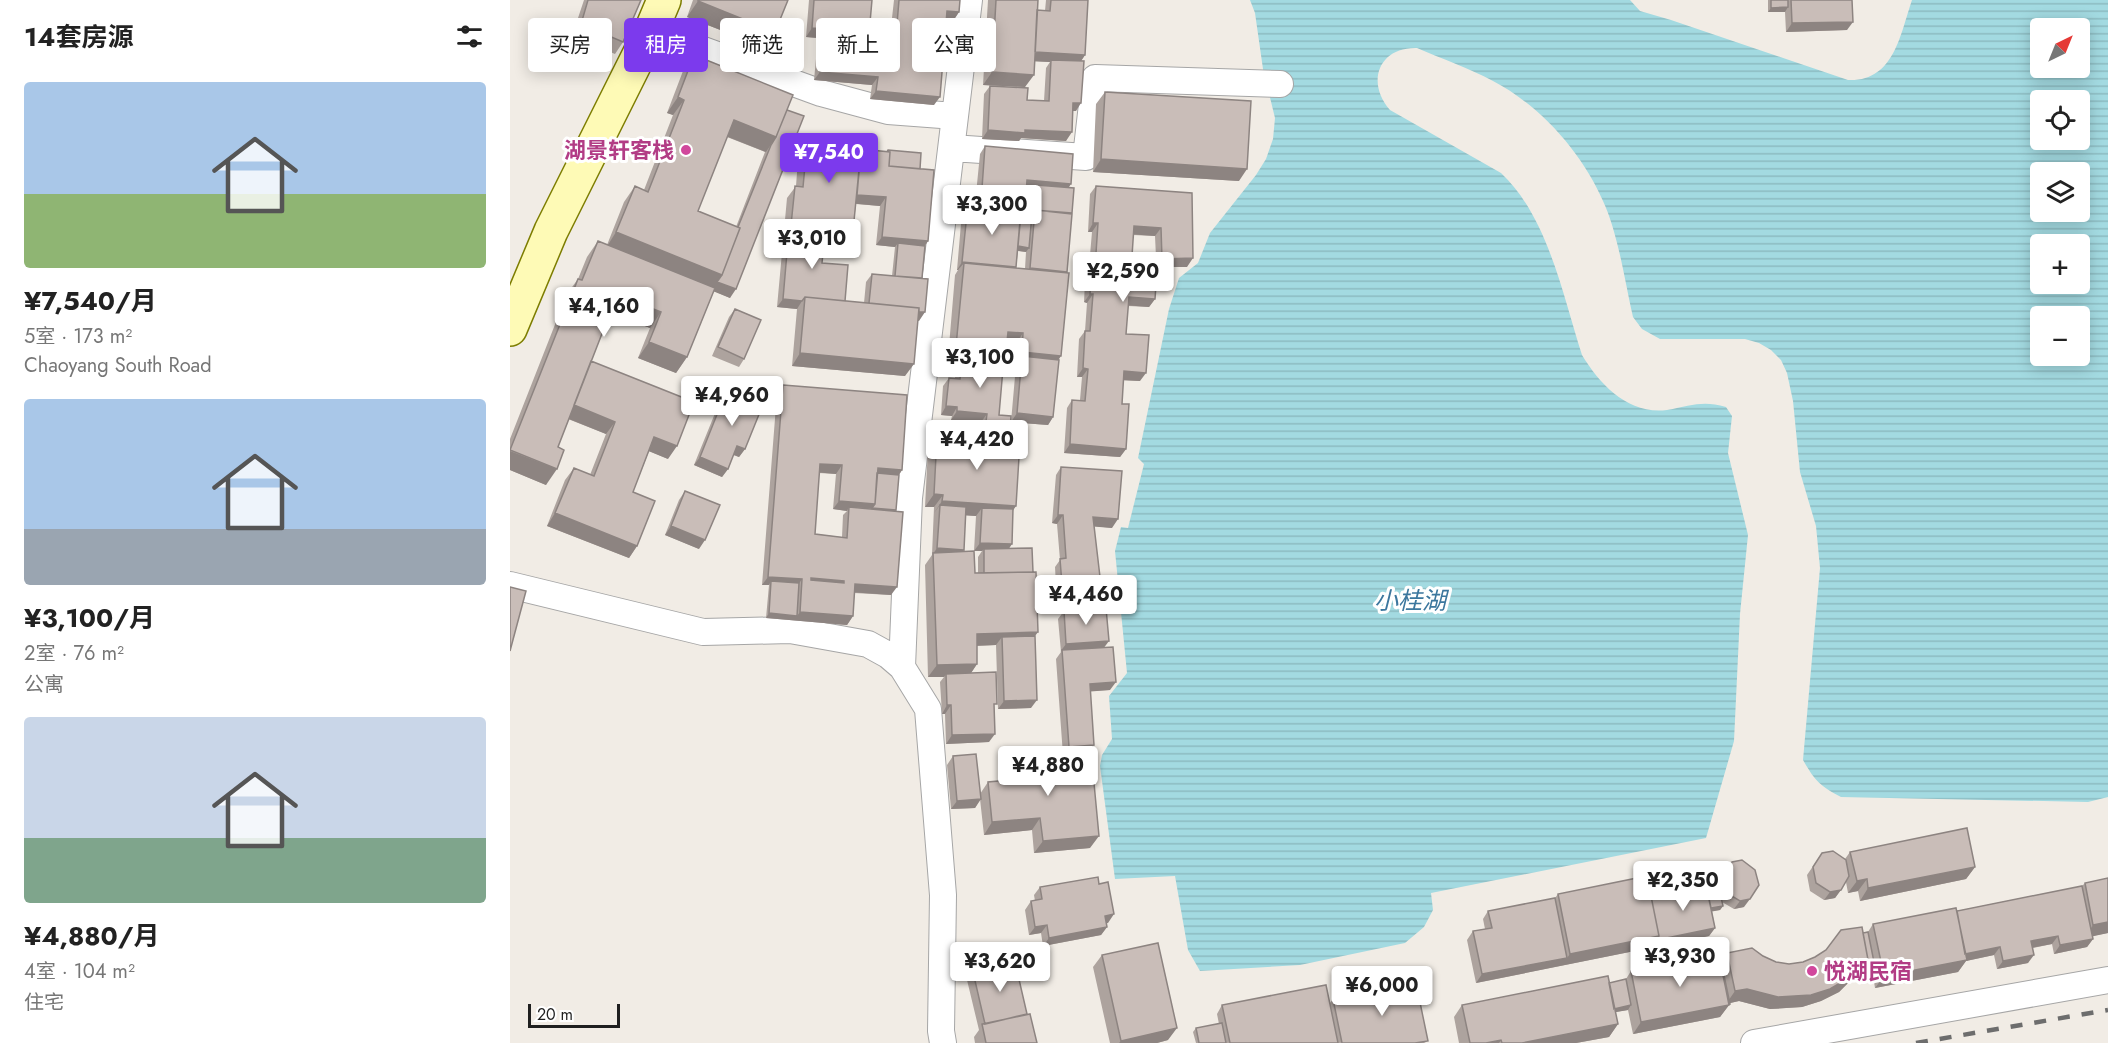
<!DOCTYPE html>
<html lang="zh">
<meta charset="utf-8">
<style>
body{margin:0;font-family:Jost,"Noto Sans SC",sans-serif;background:#f6f6f6;color:#222;height:100vh;display:flex;flex-direction:column;font-size:22px;white-space:nowrap}
*{box-sizing:border-box;margin:0}
p{font-size:20px;color:#767676}
.icon{flex:none;width:33px;height:33px;fill:none;stroke:currentColor;stroke-width:2;stroke-linecap:round;stroke-linejoin:round}
.map{position:relative;flex:1;overflow:hidden}
.sheet{display:flex;flex-direction:column;background:#fff;width:510px}
.sheet>*{flex:none}
.guide{position:absolute;left:18px;top:18px;width:570px;height:54px;display:flex;gap:12px}
.needle{width:39px;rotate:43deg}
.tools{position:absolute;left:1520px;top:18px;display:grid;gap:12px}
.tools a{display:grid;place-items:center;width:60px;height:60px;border-radius:6px;background:#fff;box-shadow:0 3px 15px #0003;font-size:30px}
.scale{position:absolute;left:18px;bottom:15px;width:92px;box-sizing:border-box;padding-left:6px;border:3px solid #1f1f1f;border-top:0;font-size:16px;line-height:21px;white-space:nowrap;color:#1f1f1f;-webkit-text-stroke:4px #fff;paint-order:stroke}
.price{position:absolute;translate:-50% -51px;padding:0 14px;border-radius:6px;background:#fff;color:#222;font-size:20px;line-height:39px;filter:drop-shadow(0 2px 3px #0008)}
.price::after{content:'';position:absolute;left:50%;top:36px;width:18px;height:14px;margin-left:-9px;background:inherit;clip-path:polygon(0 0,100% 0,50% 100%)}
.price.on{background:#7c3aed;color:#fff}
ul{padding:0;list-style:none}
li{display:grid;align-content:center;gap:12px;height:318px;padding:0 24px}
li span{display:grid;place-items:center;height:186px;border-radius:6px;color:#555}
li>.icon{margin-inline-start:auto}
span .icon{width:108px;height:108px;fill:#fffc;stroke-width:1}
li b{font-size:26px}
h2{display:flex;justify-content:space-between;align-items:center;height:72px;padding:0 24px;font-size:26px}
.pill{padding:0 21px;border-radius:6px;background:#fff;box-shadow:0 3px 15px #0003;font-size:21px;line-height:54px}
.pill.on{background:#7c3aed;color:#fff}
main{display:flex;flex:1;min-height:0}
.map>svg:first-child{display:block}
.water{fill:url(#water-rules);fill-rule:evenodd}
.lines{fill:none;stroke-linecap:round;stroke-linejoin:round}
.street-casing{stroke:#a6a6a6;stroke-width:28}
.secondary-casing{stroke:#7d7d00;stroke-width:36}
.street{stroke:#fff;stroke-width:26}
.secondary{stroke:#fefab6;stroke-width:33}
.rail{stroke:#6d6d6d;stroke-width:4.5;stroke-dasharray:12 12;stroke-linecap:butt}
.wall{fill:#ada39e;fill-rule:evenodd}
.shaded-wall{fill:#8d8481}
.building{fill:#c9bdb8;stroke:#8d8481;stroke-width:1.5;fill-rule:evenodd}
.hotel-dot{fill:#d1479c;stroke:#fff;stroke-width:2}
.labels{text-anchor:middle;stroke-width:6;stroke-linejoin:round;paint-order:stroke}
.hotel-label{font-size:22px;font-weight:bold;fill:#b23c85;stroke:#fff;text-anchor:end}
.water-label{font-size:24px;font-style:italic;fill:#3c779e;stroke:#fff}
</style>
<main>
<section class="sheet">
<h2>14套房源<svg class="icon" aria-label="filters" viewBox="0 0 24 24"><path d="M4 7h16M4 17h16"/><circle cx="9" cy="7" r="2"/><circle cx="15" cy="17" r="2"/></svg></h2>
<ul>
<li><span style="background:linear-gradient(#a9c7e8 60%,#8fb573 0)"><svg class="icon" aria-label="home" viewBox="0 0 24 24"><path d="M3 11l9-7 9 7M6 9v11h12V9"/></svg></span><div><b>¥7,540/月</b><p>5室 · 173 m²</p><p>Chaoyang South Road</p></div></li>
<li><span style="background:linear-gradient(#a9c7e8 70%,#9aa5b1 0)"><svg class="icon" aria-label="home" viewBox="0 0 24 24"><path d="M3 11l9-7 9 7M6 9v11h12V9"/></svg></span><div><b>¥3,100/月</b><p>2室 · 76 m²</p><p>公寓</p></div></li>
<li><span style="background:linear-gradient(#c9d6e8 65%,#7fa58c 0)"><svg class="icon" aria-label="home" viewBox="0 0 24 24"><path d="M3 11l9-7 9 7M6 9v11h12V9"/></svg></span><div><b>¥4,880/月</b><p>4室 · 104 m²</p><p>住宅</p></div></li>
</ul>
</section>
<div class="map">
<svg width="1598" height="1043" viewBox="0 0 1598 1043">
<defs>
<pattern id="water-rules" width="6" height="5" patternUnits="userSpaceOnUse" patternTransform="scale(1.5)"><rect width="6" height="5" fill="#a3dae1"/><path d="M0 2.5h6" fill="none" stroke="#8cbbc1"/></pattern>
</defs>
<rect width="100%" height="100%" fill="#f1ece5"/>
<path class="water" d="M740 0H1120L1130 11 1161 20 1338 80C1384 82 1390 35 1402 0H1598V797L1578 802 1331 797C1310 786 1305 781 1293 760L1310 568 1306 526 1290 472 1283 401 1277 373 1271 360 1261 350 1249 343 1235 339H1150L1132 329 1123 317C1115 282 1108 233 1093 201 1072 153 1031 106 983 81 959 68 932 59 907 48 868 47 856 83 880 110L991 173C1038 217 1053 296 1072 355 1090 385 1119 415 1157 410 1181 406 1192 400 1216 407L1222 416 1218 453 1238 535 1230 614 1224 741 1196 838 921 893 923 910 914 927 895 943 790 965 690 971 678 950 665 876 605 879 590 766 592 755 602 739 599 696 617 673 605 551 611 527 618 528 634 464 628 458 659 309 669 278 688 263 700 233 746 175 756 159 763 139 765 118 753 69 745 13ZM1530 28H1569V68H1530ZM1530 100H1569V140H1530ZM1530 172H1569V212H1530ZM1530 244H1569V284H1530ZM1530 316H1569V356H1530Z"/>
<g class="lines">
<defs>
<path id="street" d="M141 31 311 93 378 111 445 116
M442 148 576 157 585 78 770 84
M0 585 193 632 280 630 358 644 378 655 392 667 418 709 433 895 431 1031 433 1043
M392 667 399 498 459 0
M1244 1043 1598 980"/>
<path id="secondary" d="M0 329 41 231 141 31 154 0"/>
</defs>
<use href="#street" class="street-casing"/>
<use href="#secondary" class="secondary-casing"/>
<use href="#street" class="street"/>
<use href="#secondary" class="secondary"/>
<path class="rail" d="M1406 1043 1598 1010"/>
</g>
<path class="wall" d="M74 0H131L113 42 105 54 62 36Z
M183 0H278L265 32 254 47 177 17Z
M299 0H362L359 34 380 36 384 0H450L449 12 443 21 437 20 424 105 360 99 362 85 304 80 308 38 296 37Z
M478 0H528L527 10 535 11 536 0H578L575 55 571 61 566 111H563L556 141 511 138 509 141 472 139 474 94 480 86 517 100 534 101 536 68 540 62 525 61 515 87 473 85Z
M1258 0H1342L1337 30 1276 32 1275 12H1258Z
M184 55 277 110 220 298 204 291 177 357 166 373 128 358 140 328 101 312 81 361 158 459 139 451 123 492 127 546 119 558 37 526 55 480 64 468 80 475 96 434 58 419 48 447 36 485 0 470V439L57 294 68 279 77 257 88 241 97 245 114 202 125 186 134 190 163 115 157 113 173 71ZM217 137 255 152 226 227 188 211Z
M595 92 729 181 583 172 586 104Z
M298 134 351 149 377 152 378 150 410 169 418 241 415 246 409 321 408 320 395 376 282 366 287 309 267 307 277 198 286 186 289 146ZM346 204 370 206 366 245 385 247 382 276 362 274 356 282 354 303 335 301 312 263 314 242 335 244 343 231Z
M475 146 558 188 557 272 543 417 538 425 501 422 506 365 503 364 505 345H497L492 357 489 415 500 431 494 440 470 438 471 422 441 420 442 416 431 415 433 386 439 378H445L446 361 448 359 438 358 445 275 448 270H447L452 212 458 204H465L470 154ZM516 189H523L521 214 511 213ZM508 251 516 252 515 269 506 268Z
M586 186 682 193 677 267H647L645 299 639 307 618 306 616 334 630 381 613 380 612 404 616 449 610 457 554 453 557 408 562 400H570L572 377H567L569 339 575 331 577 303 574 302 576 261 580 255 582 232H578L580 194ZM623 235 645 236 646 257 622 256Z
M225 309 234 359 229 367 202 356 219 317Z
M273 385 392 470 389 475 386 510 381 595 344 593 343 616 337 625 256 618 259 585H252L267 393ZM309 473 326 474 323 509 337 511 333 515 332 537 305 534Z
M218 387 235 449 229 457 223 455 218 469 212 477 184 465 212 396Z
M427 436 506 506 503 509 499 548 525 636 521 708 488 709 486 645 467 646V664L461 673 484 709 479 742 436 744 435 714H432L430 682 434 677H418L415 565 422 555 424 507H415L418 448ZM456 515 466 516 464 551H472L468 557V573H465L452 552Z
M551 467 602 528 584 526 586 603 547 605 545 567 550 560 547 524 542 523 546 475Z
M175 491 189 549 155 535 169 500Z
M554 611 594 648 600 690 580 691 578 753 553 755 546 659 551 652 548 619Z
M508 750 539 766 580 848 524 853 522 830 474 835 470 799 465 808 441 809 437 765 443 756 470 794 478 782 489 781 497 768H500V763Z
M1340 852 1465 867 1456 879 1350 901 1348 891 1338 893 1336 882 1325 898 1314 900 1300 891 1297 875 1312 853 1335 859Z
M1222 862 1234 907 1224 909 1212 902 1213 906 1210 910 1202 911 1205 928 1199 936 966 983 957 940 963 931 975 929 973 919 978 911 1045 898 1048 894 1139 883 1191 878 1208 882Z
M1575 883 1598 933 1582 936 1583 939 1577 947 1544 954 1542 944 1523 948 1518 963 1487 969 1484 955 1456 961 1448 972 1365 988 1363 976 1351 978V977L1343 978 1329 992 1311 1001 1292 1007 1260 1009 1229 1001 1220 1003 1210 1017 1123 1034 1118 1010 1105 1012 1108 1024 1099 1037 1066 1043H949L944 1017 952 1005 1099 983 1116 979 1121 971 1211 961 1217 953 1253 956 1266 962 1279 964 1293 962 1305 957 1353 933 1358 932 1363 924 1447 911 1572 886Z
M530 887 598 923H596L597 927 591 935 533 946 531 933 519 935 515 910 521 901H525L524 895Z
M592 955 658 1040 647 1043H600L583 967Z
M463 972 517 1014 527 1043H465L464 1037 469 1030 457 980Z
M823 999 916 1043H686L683 1032 686 1028 709 1024 707 1014 712 1005 820 1003Z"/>
<path class="shaded-wall" d="M188 1 265 32 254 47 177 17Z
M1278 7 1275 12H1258L1261 8Z
M437 11 449 12 443 21 432 20Z
M1343 22 1337 30 1276 32 1282 23Z
M302 28 314 29 308 38 296 37Z
M522 52 575 55 569 64 541 60 540 62 516 61Z
M310 72 368 77 362 85 304 80Z
M482 72 524 75 515 87 473 85Z
M366 91 430 97 424 105 360 99Z
M168 97 174 100 163 115 157 113Z
M563 103H571L566 111H557Z
M224 120 266 137 256 152 213 135Z
M478 130H515L562 132 556 141 511 138 509 141 472 139Z
M591 159 737 169 729 181 583 172Z
M517 180 561 184 555 193 526 185 523 189 512 188Z
M344 195 376 197 370 206 338 203Z
M471 202 515 206 509 215 465 210Z
M583 223H588L582 232H578Z
M281 225 343 231 335 244 278 238 279 229Z
M624 226 651 228 645 236 618 234Z
M106 232 212 275 226 289 220 298 96 248Z
M372 237 418 241 412 250 388 243 385 247 366 245Z
M506 246 519 248 516 252 503 250Z
M683 258 677 267H646L652 259Z
M452 262 506 267 500 275 454 263 448 270H447Z
M580 294H583L577 303 574 302Z
M107 295 151 312 140 328 96 311Z
M619 297 645 299 639 307 613 305Z
M273 299 292 301 287 309 267 307Z
M359 307 415 312 409 321 353 315Z
M498 332 513 333 505 345 489 344Z
M139 342 177 357 166 373 128 358Z
M446 346 496 351 488 363 452 353 448 359 438 358Z
M512 352 551 356 543 368 512 356 506 365 503 364Z
M290 353 404 364 395 376 282 366Z
M573 368 578 369 572 377H567Z
M614 371 636 373 630 381 608 380Z
M63 405 105 422 96 434 54 417Z
M436 406 447 407 442 416 431 415Z
M447 411 477 414 471 422 441 420Z
M507 413 543 417 538 425 501 422Z
M475 429 500 431 494 440 470 438Z
M144 437 167 446 158 459 136 450Z
M560 444 616 449 610 457 554 453Z
M227 446 235 449 229 457 222 454Z
M0 451 47 469 36 485 0 470Z
M190 457 218 469 212 477 184 465Z
M310 464 332 465 326 474 304 472Z
M368 468 392 470 386 479 364 477Z
M424 494 433 495 424 507H415Z
M329 501 365 504 386 510 339 507 337 511 323 509Z
M432 501 506 506 498 518 472 508 466 516 429 514 430 505 424 513Z
M45 513 127 546 119 558 37 526Z
M548 515H553L547 524 542 523Z
M583 517 608 519 602 528 577 526Z
M161 526 195 540 189 549 155 535Z
M470 543 502 544 496 553 474 549 472 551H464Z
M427 548 454 550 448 558 423 554Z
M258 577 292 579 286 588 261 581 259 585H252Z
M301 578 334 581 328 589 296 586Z
M345 584 387 587 381 595 339 592Z
M592 594 586 603 547 605 553 597Z
M290 612 343 616 337 625 256 618 259 613 287 616Z
M528 632 519 644 492 637 486 645 458 646 467 634Z
M599 641 593 649 552 650 550 652 556 644Z
M467 664 459 676 436 674 434 677H418L427 665Z
M606 682 600 690 574 692 580 684Z
M527 700 521 708 488 709 494 701Z
M437 705H441L435 714H432Z
M485 734 479 742 436 744 442 735Z
M584 745 578 753 553 755 559 747Z
M471 799 465 808 441 809 447 801Z
M530 818 522 830 474 835 482 822Z
M589 836 580 848 524 853 533 841Z
M1465 867 1456 879 1350 901 1358 888Z
M1357 879 1348 891 1338 893 1347 881Z
M1331 890 1325 898 1314 900 1320 892Z
M1240 899 1234 907 1224 909 1230 901Z
M1213 906 1210 910 1194 913 1197 908Z
M604 914 598 923 589 924 595 916Z
M1598 922V933L1575 938 1583 925Z
M537 925 531 933 519 935 525 927Z
M597 927 591 935 533 946 539 938Z
M1205 928 1199 936 966 983 972 974 1057 958 1060 954 1149 936Z
M1548 936 1542 944 1515 949 1521 941Z
M1583 939 1577 947 1544 954 1550 945Z
M1490 947 1484 955 1456 961 1448 972 1365 988 1374 976 1452 954Z
M1524 955 1518 963 1487 969 1493 961Z
M1359 965 1351 977 1343 978 1329 992 1311 1001 1292 1007 1260 1009 1229 1001 1216 1004 1225 991Z
M1366 972 1363 976 1351 978 1354 974Z
M1220 1004 1210 1017 1123 1034 1131 1022Z
M1121 1005 1118 1010 1095 1014 1097 1010Z
M1108 1024 1099 1037 1066 1043H1012Z
M667 1028 658 1040 647 1043H609L611 1041Z
M991 1040 989 1043H976Z"/>
<path class="building" d="M78 0H131L113 42 71 24Z
M188 0H278L265 32 188 1Z
M304 0H362L359 34 386 36 389 0H450L449 12 437 11 430 97 366 91 368 77 310 72 314 29 302 28Z
M486 0H528L524 75 482 72Z
M541 0H578L575 55 525 52 527 10 540 11Z
M1261 0H1278V7L1261 8Z
M1281 0H1342L1343 22 1282 23Z
M184 55 283 95 266 137 224 120 188 211 230 228 212 275 106 232 125 186 138 192 174 100 168 97Z
M541 60 574 61 571 103H563L562 132 515 130V133L478 130 480 86 518 88 517 100 539 101Z
M595 92 741 101 737 169 591 159Z
M277 110 294 116 226 289 207 282 212 275 230 228 228 227 261 145 266 137Z
M298 134 352 139 343 231 281 225 285 186 293 187Z
M475 146 563 154 561 184 517 180 515 206 471 202Z
M351 149 380 152 379 166 424 170 418 241 372 237 376 197 347 195Z
M378 150 411 153 410 169 379 166 380 152H377Z
M526 185 564 188 562 213 524 210Z
M586 186 682 193 683 258 652 259 651 228 624 226 622 256 648 257 645 299 619 297 616 334 639 335 636 373 614 371 612 404H619L616 449 560 444 562 400 575 401 578 369 573 368 575 331H580L583 294H580L582 253H586L588 223H583Z
M458 204 511 209 506 267 452 262Z
M525 210 562 214 557 272 520 268Z
M511 213 522 214 519 248 508 246Z
M279 229 315 233 312 263 338 265 335 301 295 297 292 301 273 299Z
M88 241 205 288 177 357 139 342 151 312 107 295 48 447 54 450 47 469 0 450 68 279 72 280Z
M388 243 415 246 412 278 385 276Z
M454 263 559 273 551 356 512 352 513 333 498 332 496 351 446 346Z
M362 274 418 279 415 312H409V308L359 303Z
M295 297 409 308 404 364 290 353Z
M225 309 251 320 234 359 208 347Z
M452 353 494 357 489 415 501 416 500 431 475 429 477 414 447 411V407L436 406 439 378 450 379Z
M512 356 549 360 543 417 507 413Z
M81 361 184 402 167 446 144 437 123 492 145 501 127 546 45 513 64 468 84 476 105 422 64 405Z
M273 385 397 395 392 470 368 468 365 504 329 501 332 465 310 464 305 534 337 538 339 507 393 512 387 587 345 584 343 616 290 612 292 579 258 577ZM301 578 334 581V583L301 580Z
M218 387 254 402 235 449 227 446 218 469 190 457Z
M427 436 510 441 506 506 432 501 433 495 424 494Z
M551 467 612 471 608 519 583 517 592 594 553 597 550 559 556 558 553 515H548Z
M367 473 389 475 386 510 362 508 365 504Z
M175 491 210 505 195 540 161 526Z
M430 505 456 507 454 550 427 548Z
M472 508 503 509 502 544 470 543Z
M522 548 523 572 474 573V549Z
M464 551 465 573 526 572 528 632 467 634V664L427 665 423 553Z
M261 581 289 583 287 616 259 613Z
M0 587 16 591 0 651Z
M596 608 599 641 556 644 554 611Z
M525 636 527 700 494 701 492 637Z
M603 647 606 682 580 684 584 745 559 747 552 650Z
M486 672 487 704H484L485 734 442 735 441 705H437L436 674Z
M537 748 539 766 582 762 589 836 533 841 530 818 482 822 478 782 499 780 497 768 510 767 508 750Z
M466 754 471 799 447 801 443 756Z
M1457 828 1465 867 1358 888 1357 879 1347 881 1340 852Z
M1323 851 1336 860 1339 876 1331 890 1320 892 1306 883 1303 867 1312 853Z
M1232 860 1245 870 1249 885 1240 899 1230 901 1215 892 1212 876 1222 862Z
M1190 873 1191 878 1206 875 1213 906 1201 908 1196 885 1141 896 1139 883Z
M1137 876 1149 936 1060 954 1048 894Z
M588 877 589 884 598 882 604 914 595 916 597 927 539 938 537 925 525 927 521 901 532 899 530 887Z
M1598 878V922L1583 925 1575 883Z
M1196 885 1205 928 1147 940 1149 936 1141 896Z
M1572 886 1583 939 1550 945 1548 936 1521 941 1524 955 1493 961 1490 947 1455 954 1447 911Z
M1045 898 1057 958 972 974 963 931 982 928 978 911Z
M1446 908 1457 960 1374 976 1363 924Z
M1352 927 1359 965 1352 966 1337 979 1320 989 1301 995 1268 997 1237 989 1225 991 1217 953 1242 948 1253 956 1266 962 1279 964 1293 962 1305 957 1316 950 1331 930Z
M1358 932 1366 972 1354 974 1359 965 1353 933Z
M648 943 667 1028 611 1041 592 955Z
M1209 954 1219 1005 1131 1022 1121 971Z
M1210 961H1211L1220 1004H1219Z
M505 962 517 1014 475 1024 463 972Z
M1098 976 1108 1024 1012 1043H992L991 1040 976 1043H960L952 1005Z
M1116 979 1121 1005 1104 1009 1099 983Z
M906 983 918 1041 905 1043H832L823 999Z
M816 985 828 1043H720L712 1005Z
M520 1014 527 1043H476L472 1024Z
M712 1023 716 1043H689L686 1028Z"/>
<g class="hotel-dot">
<circle cx="176" cy="150" r="6"/>
<circle cx="1302" cy="971" r="6"/>
</g>
<g class="labels">
<g class="hotel-label">
<text x="164" y="158">湖景轩客栈</text>
<text x="1314" y="979" text-anchor="start">悦湖民宿</text>
</g>
<g class="water-label">
<text x="900" y="609">小桂湖</text>
</g>
</g>
</svg>
<div class="tools">
<a><svg class="needle" viewBox="-14 -14 28 28"><path d="M0-13l5 13h-10z" fill="#e53935"/><path d="M0 13l5-13h-10z" fill="#767676"/></svg></a>
<a><svg class="icon" aria-label="locate" viewBox="0 0 24 24"><circle cx="12" cy="12" r="6"/><path d="M12 2v4M12 18v4M2 12h4M18 12h4"/></svg></a>
<a><svg class="icon" aria-label="layers" viewBox="0 0 24 24"><path d="M12 4l9 5-9 5-9-5zM3 14l9 5 9-5"/></svg></a>
<a>+</a>
<a>−</a>
</div>
<div class="scale">20 m</div>
<b class="price on" style="left:319px;top:184px">¥7,540</b>
<b class="price" style="left:482px;top:236px">¥3,300</b>
<b class="price" style="left:302px;top:270px">¥3,010</b>
<b class="price" style="left:613px;top:303px">¥2,590</b>
<b class="price" style="left:94px;top:338px">¥4,160</b>
<b class="price" style="left:470px;top:389px">¥3,100</b>
<b class="price" style="left:222px;top:427px">¥4,960</b>
<b class="price" style="left:467px;top:471px">¥4,420</b>
<b class="price" style="left:576px;top:626px">¥4,460</b>
<b class="price" style="left:538px;top:797px">¥4,880</b>
<b class="price" style="left:1173px;top:912px">¥2,350</b>
<b class="price" style="left:1170px;top:988px">¥3,930</b>
<b class="price" style="left:490px;top:993px">¥3,620</b>
<b class="price" style="left:872px;top:1017px">¥6,000</b>
<div class="guide">
<a class="pill">买房</a>
<a class="pill on">租房</a>
<a class="pill">筛选</a>
<a class="pill">新上</a>
<a class="pill">公寓</a>
</div>
</div>
</main>
